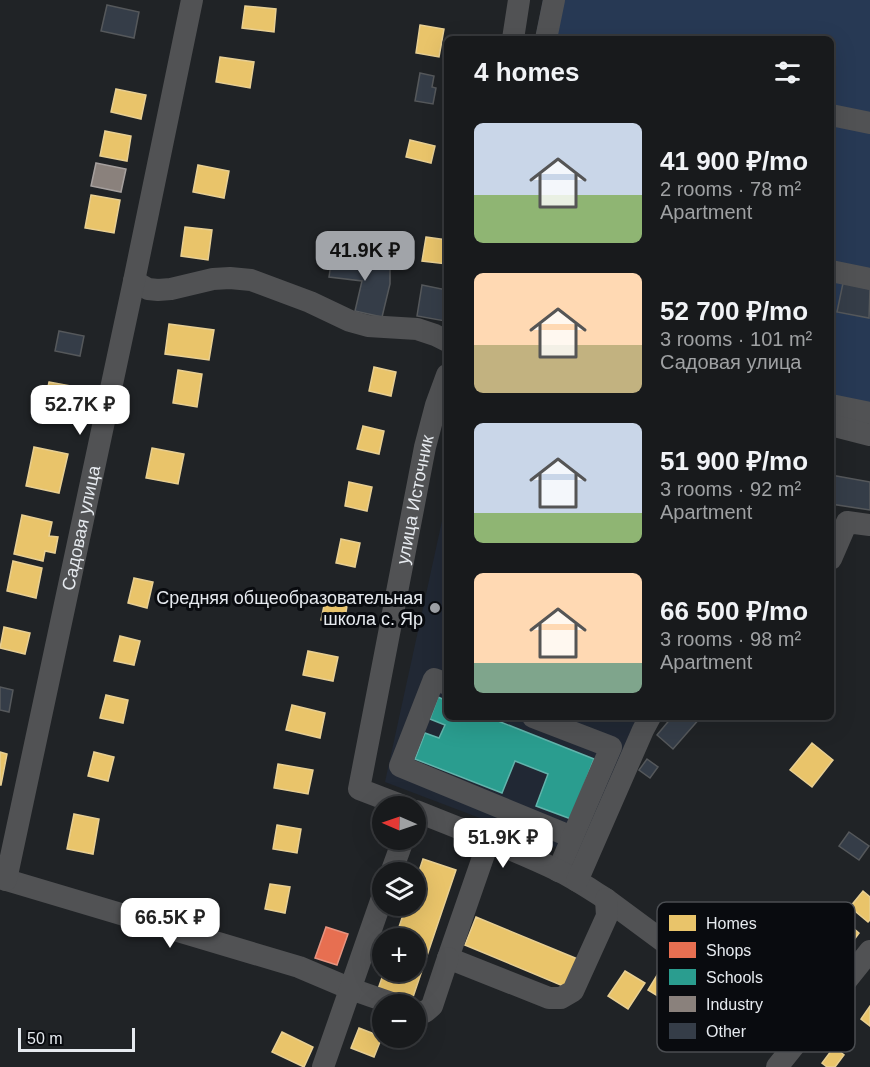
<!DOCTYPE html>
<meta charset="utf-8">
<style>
body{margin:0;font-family:Arial,sans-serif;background:#212325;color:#f1f3f6;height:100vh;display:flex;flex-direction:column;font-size:22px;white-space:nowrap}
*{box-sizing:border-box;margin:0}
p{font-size:20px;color:#9fa1a3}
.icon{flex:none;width:33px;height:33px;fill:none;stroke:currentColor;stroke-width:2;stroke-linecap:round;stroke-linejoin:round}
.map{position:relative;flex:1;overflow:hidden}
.panel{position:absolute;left:444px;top:36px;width:390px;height:684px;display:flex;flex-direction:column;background:#181a1c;border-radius:9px;box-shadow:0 6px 24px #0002,0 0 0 2px #36383b}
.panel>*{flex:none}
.needle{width:39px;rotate:272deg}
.fabs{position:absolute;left:372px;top:796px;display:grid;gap:12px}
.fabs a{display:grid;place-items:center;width:54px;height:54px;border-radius:50%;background:#181a1c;box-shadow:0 6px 24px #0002,0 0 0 2px #36383b;font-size:30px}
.scale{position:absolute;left:18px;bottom:15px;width:117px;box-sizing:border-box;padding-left:6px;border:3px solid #e6eaef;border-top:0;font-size:16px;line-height:21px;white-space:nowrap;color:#e6eaef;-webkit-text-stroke:4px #090b0f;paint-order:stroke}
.price{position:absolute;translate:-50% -51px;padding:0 14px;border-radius:12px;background:#fff;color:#222;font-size:20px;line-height:39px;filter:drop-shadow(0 2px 3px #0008)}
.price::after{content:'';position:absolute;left:50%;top:36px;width:18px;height:14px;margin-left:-9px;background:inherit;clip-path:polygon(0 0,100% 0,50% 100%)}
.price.selected{background:#a1a4a9;color:#111}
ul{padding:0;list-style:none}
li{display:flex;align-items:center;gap:18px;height:150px;padding:0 30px}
li span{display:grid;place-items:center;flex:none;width:168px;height:120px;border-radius:9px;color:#555}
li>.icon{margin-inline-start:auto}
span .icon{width:72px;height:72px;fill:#fffc;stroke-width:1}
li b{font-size:26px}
h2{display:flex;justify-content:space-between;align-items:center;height:72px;padding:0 30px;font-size:26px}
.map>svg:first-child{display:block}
.built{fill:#212834}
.green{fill:#273954}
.homes{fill:#e9c46a;stroke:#e8cf92;stroke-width:1.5}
.shops{fill:#e76f51;stroke:#e79480;stroke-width:1.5}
.schools{fill:#2a9d8f;stroke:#62b4ac;stroke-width:1.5}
.industry{fill:#8a817c;stroke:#a6a09e;stroke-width:1.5}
.building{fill:#353d48;stroke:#55585b;stroke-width:1.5}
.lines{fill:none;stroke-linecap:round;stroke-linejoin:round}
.minor{stroke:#515254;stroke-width:22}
.poi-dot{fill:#a1a4a9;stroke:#090b0f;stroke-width:2}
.labels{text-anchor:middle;stroke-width:6;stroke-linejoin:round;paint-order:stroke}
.street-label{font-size:18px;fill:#e6eaef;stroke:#090b0f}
.poi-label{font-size:18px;fill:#e6eaef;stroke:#090b0f;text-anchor:end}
.key{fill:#090b0f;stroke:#4b4e52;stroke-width:1.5}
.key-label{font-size:16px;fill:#e6eaef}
</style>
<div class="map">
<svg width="870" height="1067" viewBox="0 0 870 1067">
<rect width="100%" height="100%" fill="#202326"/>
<path class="built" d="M447 498V717H641L577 855 385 782Z"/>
<path class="green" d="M543 0H870V423L831 415V39H535Z"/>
<path class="homes" d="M245 6 276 9 274 32 242 28Z
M420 25 444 29 439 57 416 53Z
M220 57 254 62 250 88 216 82Z
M116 89 146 95 141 119 111 112Z
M105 131 131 136 127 161 100 156Z
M410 140 435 146 431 163 406 157Z
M198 165 229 171 224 198 193 192Z
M91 195 120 200 114 233 85 228Z
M185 227 212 230 208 260 181 256Z
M426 237 447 240V264L422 261Z
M169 324 214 330 209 360 165 354Z
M374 367 396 372 391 396 369 391Z
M178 370 202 374 197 407 173 403Z
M49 382 82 388 75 421 42 414Z
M363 426 384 431 379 454 357 449Z
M34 447 68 454 59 493 26 486Z
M152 448 184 454 178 484 146 478Z
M349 482 372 487 367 511 345 506Z
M22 515 52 522 49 536 58 537 55 553 45 551 43 561 14 554Z
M341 539 360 543 355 567 336 563Z
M13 561 42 568 36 598 7 591Z
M134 578 153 582 147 608 128 603Z
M326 596 348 600 344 624 321 620Z
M4 627 30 633 25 654 0 648Z
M120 636 140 641 134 665 114 661Z
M308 651 338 657 333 681 303 675Z
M106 695 128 700 123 723 100 718Z
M292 705 325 713 320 738 286 730Z
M812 743 833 760 812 787 790 770Z
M0 752 7 754 1 785H0Z
M94 752 114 757 108 781 88 776Z
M278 764 313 770 308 794 274 788Z
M74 814 99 819 93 854 67 849Z
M277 825 301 829 297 853 273 849Z
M423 859 456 870 412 1000 378 989 384 972H416V939H395L406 906H416V880Z
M270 884 290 887 285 913 265 909Z
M863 891 870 897V920L868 922 850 907Z
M476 917 580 960 568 988 465 945Z
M845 921 859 933 848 948 833 936Z
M667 959 688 972 669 1003 648 990Z
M625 971 645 983 628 1009 608 996Z
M870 1006V1026L861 1019Z
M359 1028 382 1037 374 1057 351 1048Z
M282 1032 313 1047 304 1067 272 1052Z
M834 1047 844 1055 835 1067H827L822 1063Z"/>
<path class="shops" d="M326 927 348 934 337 965 315 958Z"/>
<path class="schools" d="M438 697 447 701V717H488L594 759 571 819 536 806 548 774 515 761 502 793 415 759 425 733 439 738 445 725 430 719Z"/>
<path class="industry" d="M96 163 126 169 121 192 91 186Z"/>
<path class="building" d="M107 5 139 12 134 38 101 31Z
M420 73 434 76 432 87 436 88 433 104 415 101Z
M332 257 390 263V284L382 317 355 311 362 281 329 277Z
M843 283 870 289 869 318 837 312Z
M422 285 447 290V310L445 321 417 316Z
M59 331 84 336 80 356 55 351Z
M831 475 870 482V510L831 504Z
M0 687 13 690 9 712 0 710Z
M672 717H701L673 749 657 735Z
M647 759 658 767 650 778 639 770Z
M849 832 869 846 859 860 839 846Z"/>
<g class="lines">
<g class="minor">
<path d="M513 39 519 0"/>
<path d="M546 39 554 0"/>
<path d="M831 115 870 123"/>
<path d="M831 271 870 279"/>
<path d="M134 281 148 289 158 290 171 289 213 279 230 278 251 280 310 302 350 321 368 326 417 329 435 335 447 341"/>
<path d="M831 405 870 413"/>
<path d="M831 425 870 435"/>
<path d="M831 559 847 522 870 525"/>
<path d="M447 684 434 679 400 766 572 837"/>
<path d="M533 717 611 747 558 871"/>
<path id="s1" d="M406 807 359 789 425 447 436 405 447 375"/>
<path d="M416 811C463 830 511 848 557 870 574 878 590 889 606 899L798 1041"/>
<path d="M489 840 448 958 549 998H561L573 991 607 916 606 899"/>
<path d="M391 873 403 840"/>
<path d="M0 878 299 967 351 989 397 1005"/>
<path id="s2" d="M6 880 134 281 192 0"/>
<path d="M577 881 643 730 650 717"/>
<path d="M416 1012H425L432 1006 448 958"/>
<path d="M323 1067 382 898"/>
<path d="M777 1067 870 951"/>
</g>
</g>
<circle class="poi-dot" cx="435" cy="608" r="6"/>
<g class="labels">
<g class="street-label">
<text dy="6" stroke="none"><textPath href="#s1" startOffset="345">улица Источник</textPath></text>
<text dy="6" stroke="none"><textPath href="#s2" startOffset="360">Садовая улица</textPath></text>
</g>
<g class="poi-label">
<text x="423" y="604">Средняя общеобразовательная<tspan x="423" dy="21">школа с. Яр</tspan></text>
</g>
</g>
<rect x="657" y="902" width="198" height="150" rx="9" class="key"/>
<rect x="669" y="915" width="27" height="16" fill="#e9c46a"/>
<rect x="669" y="942" width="27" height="16" fill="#e76f51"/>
<rect x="669" y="969" width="27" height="16" fill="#2a9d8f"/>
<rect x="669" y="996" width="27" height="16" fill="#8a817c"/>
<rect x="669" y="1023" width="27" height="16" fill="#353d48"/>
<g class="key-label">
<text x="706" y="929">Homes</text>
<text x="706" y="956">Shops</text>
<text x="706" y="983">Schools</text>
<text x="706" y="1010">Industry</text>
<text x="706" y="1037">Other</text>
</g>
</svg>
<div class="fabs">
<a><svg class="needle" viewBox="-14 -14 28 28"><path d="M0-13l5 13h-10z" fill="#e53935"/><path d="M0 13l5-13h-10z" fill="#9fa1a3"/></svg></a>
<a><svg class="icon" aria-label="layers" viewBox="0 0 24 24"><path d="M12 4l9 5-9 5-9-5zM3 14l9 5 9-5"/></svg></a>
<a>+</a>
<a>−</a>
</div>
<div class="scale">50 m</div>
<b class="price selected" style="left:365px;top:282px">41.9K ₽</b>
<b class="price" style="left:80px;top:436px">52.7K ₽</b>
<b class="price" style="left:503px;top:869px">51.9K ₽</b>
<b class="price" style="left:170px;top:949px">66.5K ₽</b>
<section class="panel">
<h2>4 homes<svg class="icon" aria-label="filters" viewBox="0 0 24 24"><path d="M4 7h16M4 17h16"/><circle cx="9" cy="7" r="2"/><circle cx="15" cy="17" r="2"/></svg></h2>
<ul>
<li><span style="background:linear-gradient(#c9d6e8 60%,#8fb573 0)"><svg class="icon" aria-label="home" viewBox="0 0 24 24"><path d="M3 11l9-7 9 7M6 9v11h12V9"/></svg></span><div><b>41 900 ₽/mo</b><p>2 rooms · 78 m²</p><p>Apartment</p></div></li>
<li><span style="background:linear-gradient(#ffd9b3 60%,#c2b280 0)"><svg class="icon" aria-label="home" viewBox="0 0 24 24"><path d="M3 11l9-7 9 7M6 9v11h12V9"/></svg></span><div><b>52 700 ₽/mo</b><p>3 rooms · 101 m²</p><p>Садовая улица</p></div></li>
<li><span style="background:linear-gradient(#c9d6e8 75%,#8fb573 0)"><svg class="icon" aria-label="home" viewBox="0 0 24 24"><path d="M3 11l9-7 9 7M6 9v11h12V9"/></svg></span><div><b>51 900 ₽/mo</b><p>3 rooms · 92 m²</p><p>Apartment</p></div></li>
<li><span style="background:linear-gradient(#ffd9b3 75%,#7fa58c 0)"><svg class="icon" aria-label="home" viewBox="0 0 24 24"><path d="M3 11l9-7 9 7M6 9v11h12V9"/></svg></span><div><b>66 500 ₽/mo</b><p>3 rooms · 98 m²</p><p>Apartment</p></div></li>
</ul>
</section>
</div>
